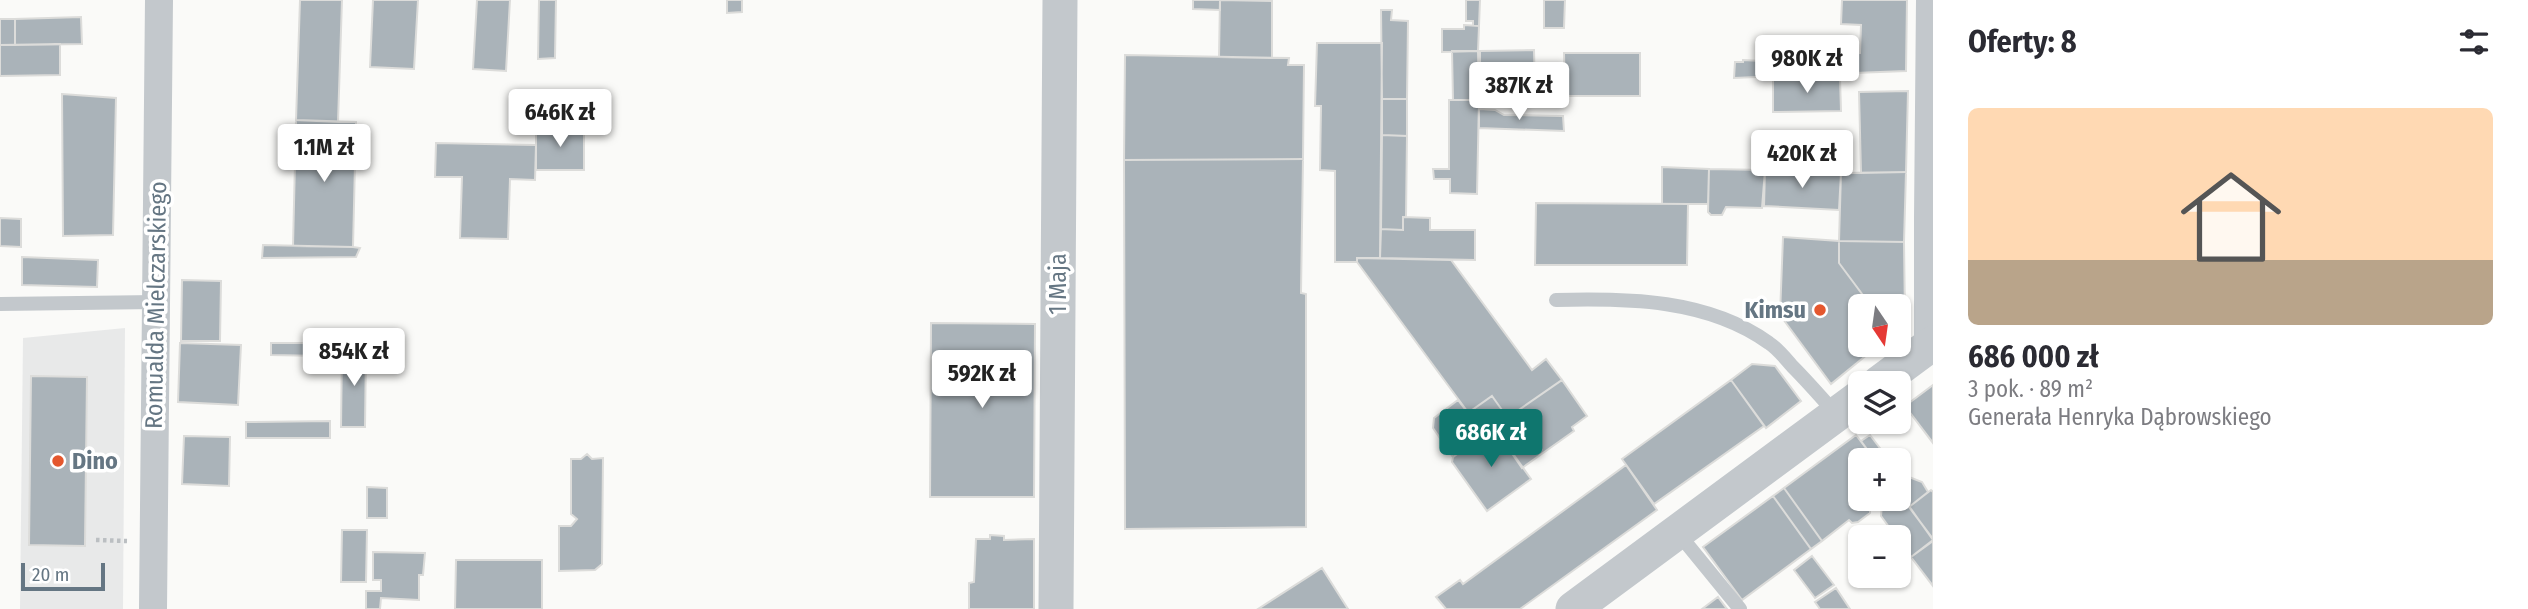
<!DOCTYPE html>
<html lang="pl">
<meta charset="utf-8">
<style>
body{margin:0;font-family:"Fira Sans Condensed",sans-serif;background:#f2f2f3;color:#2b2b33;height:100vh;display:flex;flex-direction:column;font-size:26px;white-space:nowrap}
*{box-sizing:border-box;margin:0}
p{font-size:23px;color:#7c7c81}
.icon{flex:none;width:38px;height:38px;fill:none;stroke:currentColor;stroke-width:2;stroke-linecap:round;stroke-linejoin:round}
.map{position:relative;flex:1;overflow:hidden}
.side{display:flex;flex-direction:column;background:#fff;width:595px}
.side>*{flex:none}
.needle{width:46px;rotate:167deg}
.controls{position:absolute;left:1848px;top:294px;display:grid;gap:14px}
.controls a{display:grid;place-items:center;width:63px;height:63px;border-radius:10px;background:#fff;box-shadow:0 2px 5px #0004;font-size:35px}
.scale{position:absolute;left:21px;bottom:18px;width:84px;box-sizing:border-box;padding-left:7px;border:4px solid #657683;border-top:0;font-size:19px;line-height:24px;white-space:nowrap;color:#657683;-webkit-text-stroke:5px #fff;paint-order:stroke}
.price{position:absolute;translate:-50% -60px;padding:0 16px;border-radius:7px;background:#fff;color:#222;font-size:23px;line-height:46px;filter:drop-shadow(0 2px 4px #0008)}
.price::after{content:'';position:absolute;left:50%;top:42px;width:21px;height:16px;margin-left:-10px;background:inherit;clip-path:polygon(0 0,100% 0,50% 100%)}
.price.on{background:#0f766e;color:#fff}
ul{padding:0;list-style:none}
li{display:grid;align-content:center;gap:14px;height:371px;padding:0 35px}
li+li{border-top:2px solid #e1e1e2}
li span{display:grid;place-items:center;height:217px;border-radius:10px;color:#555}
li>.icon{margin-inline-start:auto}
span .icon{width:126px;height:126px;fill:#fffc;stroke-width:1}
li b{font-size:30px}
h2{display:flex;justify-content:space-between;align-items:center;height:84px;padding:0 35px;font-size:30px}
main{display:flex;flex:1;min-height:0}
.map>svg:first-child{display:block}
.built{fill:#e8e9e9}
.building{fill:#aab3b9;stroke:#dcdcda;stroke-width:2}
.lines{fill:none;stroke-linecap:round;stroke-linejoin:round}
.path{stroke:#bbbfc2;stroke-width:4.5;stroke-dasharray:3.5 3.5;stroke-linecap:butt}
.service{stroke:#c3c8cc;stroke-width:14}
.minor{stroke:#c3c8cc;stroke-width:28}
.tertiary{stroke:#c3c8cc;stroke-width:35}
.poi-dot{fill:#e4572e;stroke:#fff;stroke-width:2.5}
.labels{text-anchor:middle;stroke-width:7;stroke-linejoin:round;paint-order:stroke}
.street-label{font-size:24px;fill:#657683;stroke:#fff}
.poi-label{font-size:24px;font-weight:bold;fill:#657683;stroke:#fff;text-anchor:end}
</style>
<main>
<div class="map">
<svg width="1933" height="609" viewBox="0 0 1933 609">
<rect width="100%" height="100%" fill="#fafaf8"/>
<path class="built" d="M125 328 123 609H20L23 338Z"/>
<path class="building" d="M300 0H342L338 122 296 120Z
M373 0H418L414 69 370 67Z
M477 0H510L506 71 473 69Z
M539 0H556L555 58 538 59Z
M727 0H742V12L727 13Z
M1193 0H1220V10L1193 9Z
M1220 0 1272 1V58L1219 57Z
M1466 0H1480L1479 26H1473V21H1466Z
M1544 0H1565L1564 28H1544Z
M1842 0H1907L1906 71 1802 75 1801 55 1860 53 1861 25 1841 24Z
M1381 10H1392L1391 20 1408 21 1407 99H1382Z
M81 17 82 44 15 45V19Z
M0 19H15V45H0Z
M1464 25 1479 26 1478 51 1442 52V29H1464Z
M1317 43H1382L1380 258H1357V262H1335V171L1320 170 1321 106H1315Z
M60 44V75L0 76V45Z
M1534 50 1535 87 1480 88V51Z
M1452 51H1478L1479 100H1453Z
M1564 53H1640V96H1565Z
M1125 55 1289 58 1288 65H1304L1303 159 1124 160Z
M1743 60 1802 63V75L1734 78 1735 62H1743Z
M1840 78 1841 111 1773 112V79Z
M1908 91 1906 172 1861 173 1859 92Z
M62 94 116 98 113 235 63 236Z
M1382 99H1407V136L1382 135Z
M1449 100H1479L1477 194 1450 193V179H1434L1433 169H1449Z
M1479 109 1495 110 1504 115 1563 116 1564 131 1479 128Z
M296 120 356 122 353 247 293 246Z
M536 128H584V170H536Z
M1382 135 1407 136 1406 217H1403V230L1381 229Z
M436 143 536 145 535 180 510 179 508 239 460 238 462 177H435Z
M1303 159 1301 293 1306 294V527L1125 529 1124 160Z
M1662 167 1709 169 1708 204H1662Z
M1709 169 1765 170 1762 208 1726 207 1722 215H1711L1708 212Z
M1765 170 1841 173 1839 210 1764 206Z
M1906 172 1904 242 1839 241 1841 173Z
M1536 203 1688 204 1687 265H1535Z
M1403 217 1430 218V230H1475V260L1380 258 1381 229 1403 230Z
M0 218 21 219V247L0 246Z
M1783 237 1839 241V263L1871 306H1860V345H1879L1831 384 1780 315Z
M1839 241 1904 242 1905 316 1899 324V306H1871L1839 263Z
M263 245 353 247 360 248 356 257 262 258Z
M22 257 98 260 97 287 22 285Z
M1357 258 1451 260 1532 370 1546 359 1562 380 1484 434 1357 262Z
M182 280 221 281 220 341H181Z
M931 323 1035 324 1034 497H930Z
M180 343 241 345 238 405 178 402Z
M271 343H324L323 356 271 355Z
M342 350H366L365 427H341Z
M1752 364 1775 366 1801 401 1766 428 1731 380Z
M31 376 87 377 85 546 29 545Z
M1562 380 1587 416 1572 427 1574 431 1522 468 1494 427Z
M1731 380 1764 426 1654 504 1622 459Z
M1933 385V443L1905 406Z
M1492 396 1507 417 1484 434 1468 413Z
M1458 400 1484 434 1453 457 1433 428 1434 418Z
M330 421V438H246V422Z
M1494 427 1531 479 1487 511 1452 462 1453 457Z
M1856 435 1875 460H1860V499H1899V492L1933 540 1911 557 1881 516 1882 505 1876 503 1870 507V513L1858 522 1852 523 1849 520 1822 541 1784 488Z
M1870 435 1889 460H1875L1861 441Z
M184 436 230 437 229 486 182 484Z
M587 454 592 459 603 458 602 564 595 570 559 571V526H571L577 519 571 514V459H581Z
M1626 465 1657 510 1520 609H1446L1436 597 1460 580 1463 584Z
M1909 477 1922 482 1928 492 1909 507 1899 492V484Z
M367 487 387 488V518H367Z
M1784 488 1822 541 1811 549 1773 496Z
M1931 490 1933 492V539L1909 507Z
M1773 496 1811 549 1742 600 1703 547Z
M342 530H367L366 582H341Z
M990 535 1004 536V540L1034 539V609H969V583L974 582 976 539H990Z
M1933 541V586L1911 557Z
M373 552 425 553 423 575H419V600L381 598 380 609H366V591H381V580H373Z
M1812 556 1834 585 1815 598 1794 570Z
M456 560H542V609H455Z
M1322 568 1348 609H1258Z
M1836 588 1850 609H1820L1815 602Z
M1718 597 1727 609H1702Z"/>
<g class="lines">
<path class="path" d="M96 540 127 541"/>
<path class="service" d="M1556 300C1628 298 1708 299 1769 343 1778 349 1785 358 1792 366 1807 381 1821 397 1836 414
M0 304 156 302
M1678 533 1740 609"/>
<path class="minor" d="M1930 0 1928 218 1933 224
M1928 346V218
M153 609 159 0"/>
<path class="tertiary" d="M1879 383 1933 343
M1056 609 1060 0
M1573 609 1860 397"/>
</g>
<g class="poi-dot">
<circle cx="1820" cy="310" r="7"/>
<circle cx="58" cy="461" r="7"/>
</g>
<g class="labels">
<g class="street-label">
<text transform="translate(1058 284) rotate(-90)" y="8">1 Maja</text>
<text transform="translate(156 305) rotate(-89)" y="8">Romualda Mielczarskiego</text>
</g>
<g class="poi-label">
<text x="1806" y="318">Kimsu</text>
<text x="72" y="469" text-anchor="start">Dino</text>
</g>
</g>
</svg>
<div class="controls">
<a><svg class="needle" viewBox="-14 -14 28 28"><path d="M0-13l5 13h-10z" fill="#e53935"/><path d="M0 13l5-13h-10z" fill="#7c7c81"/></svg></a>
<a><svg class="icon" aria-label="layers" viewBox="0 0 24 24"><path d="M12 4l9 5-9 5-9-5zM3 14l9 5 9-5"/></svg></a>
<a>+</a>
<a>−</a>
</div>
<div class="scale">20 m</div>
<b class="price" style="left:1807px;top:95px">980K zł</b>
<b class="price" style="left:1519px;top:122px">387K zł</b>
<b class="price" style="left:560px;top:149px">646K zł</b>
<b class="price" style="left:324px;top:184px">1.1M zł</b>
<b class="price" style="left:1802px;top:190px">420K zł</b>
<b class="price" style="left:354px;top:388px">854K zł</b>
<b class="price" style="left:982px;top:410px">592K zł</b>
<b class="price on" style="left:1491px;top:469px">686K zł</b>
</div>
<section class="side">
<h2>Oferty: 8<svg class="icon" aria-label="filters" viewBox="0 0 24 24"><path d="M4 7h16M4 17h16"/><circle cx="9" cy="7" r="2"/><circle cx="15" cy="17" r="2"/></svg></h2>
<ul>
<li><span style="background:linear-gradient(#ffd9b3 70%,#b9a48a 0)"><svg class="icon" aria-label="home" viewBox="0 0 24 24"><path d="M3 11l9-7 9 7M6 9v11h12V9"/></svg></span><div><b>686 000 zł</b><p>3 pok. · 89 m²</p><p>Generała Henryka Dąbrowskiego</p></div></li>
</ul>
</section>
</main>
